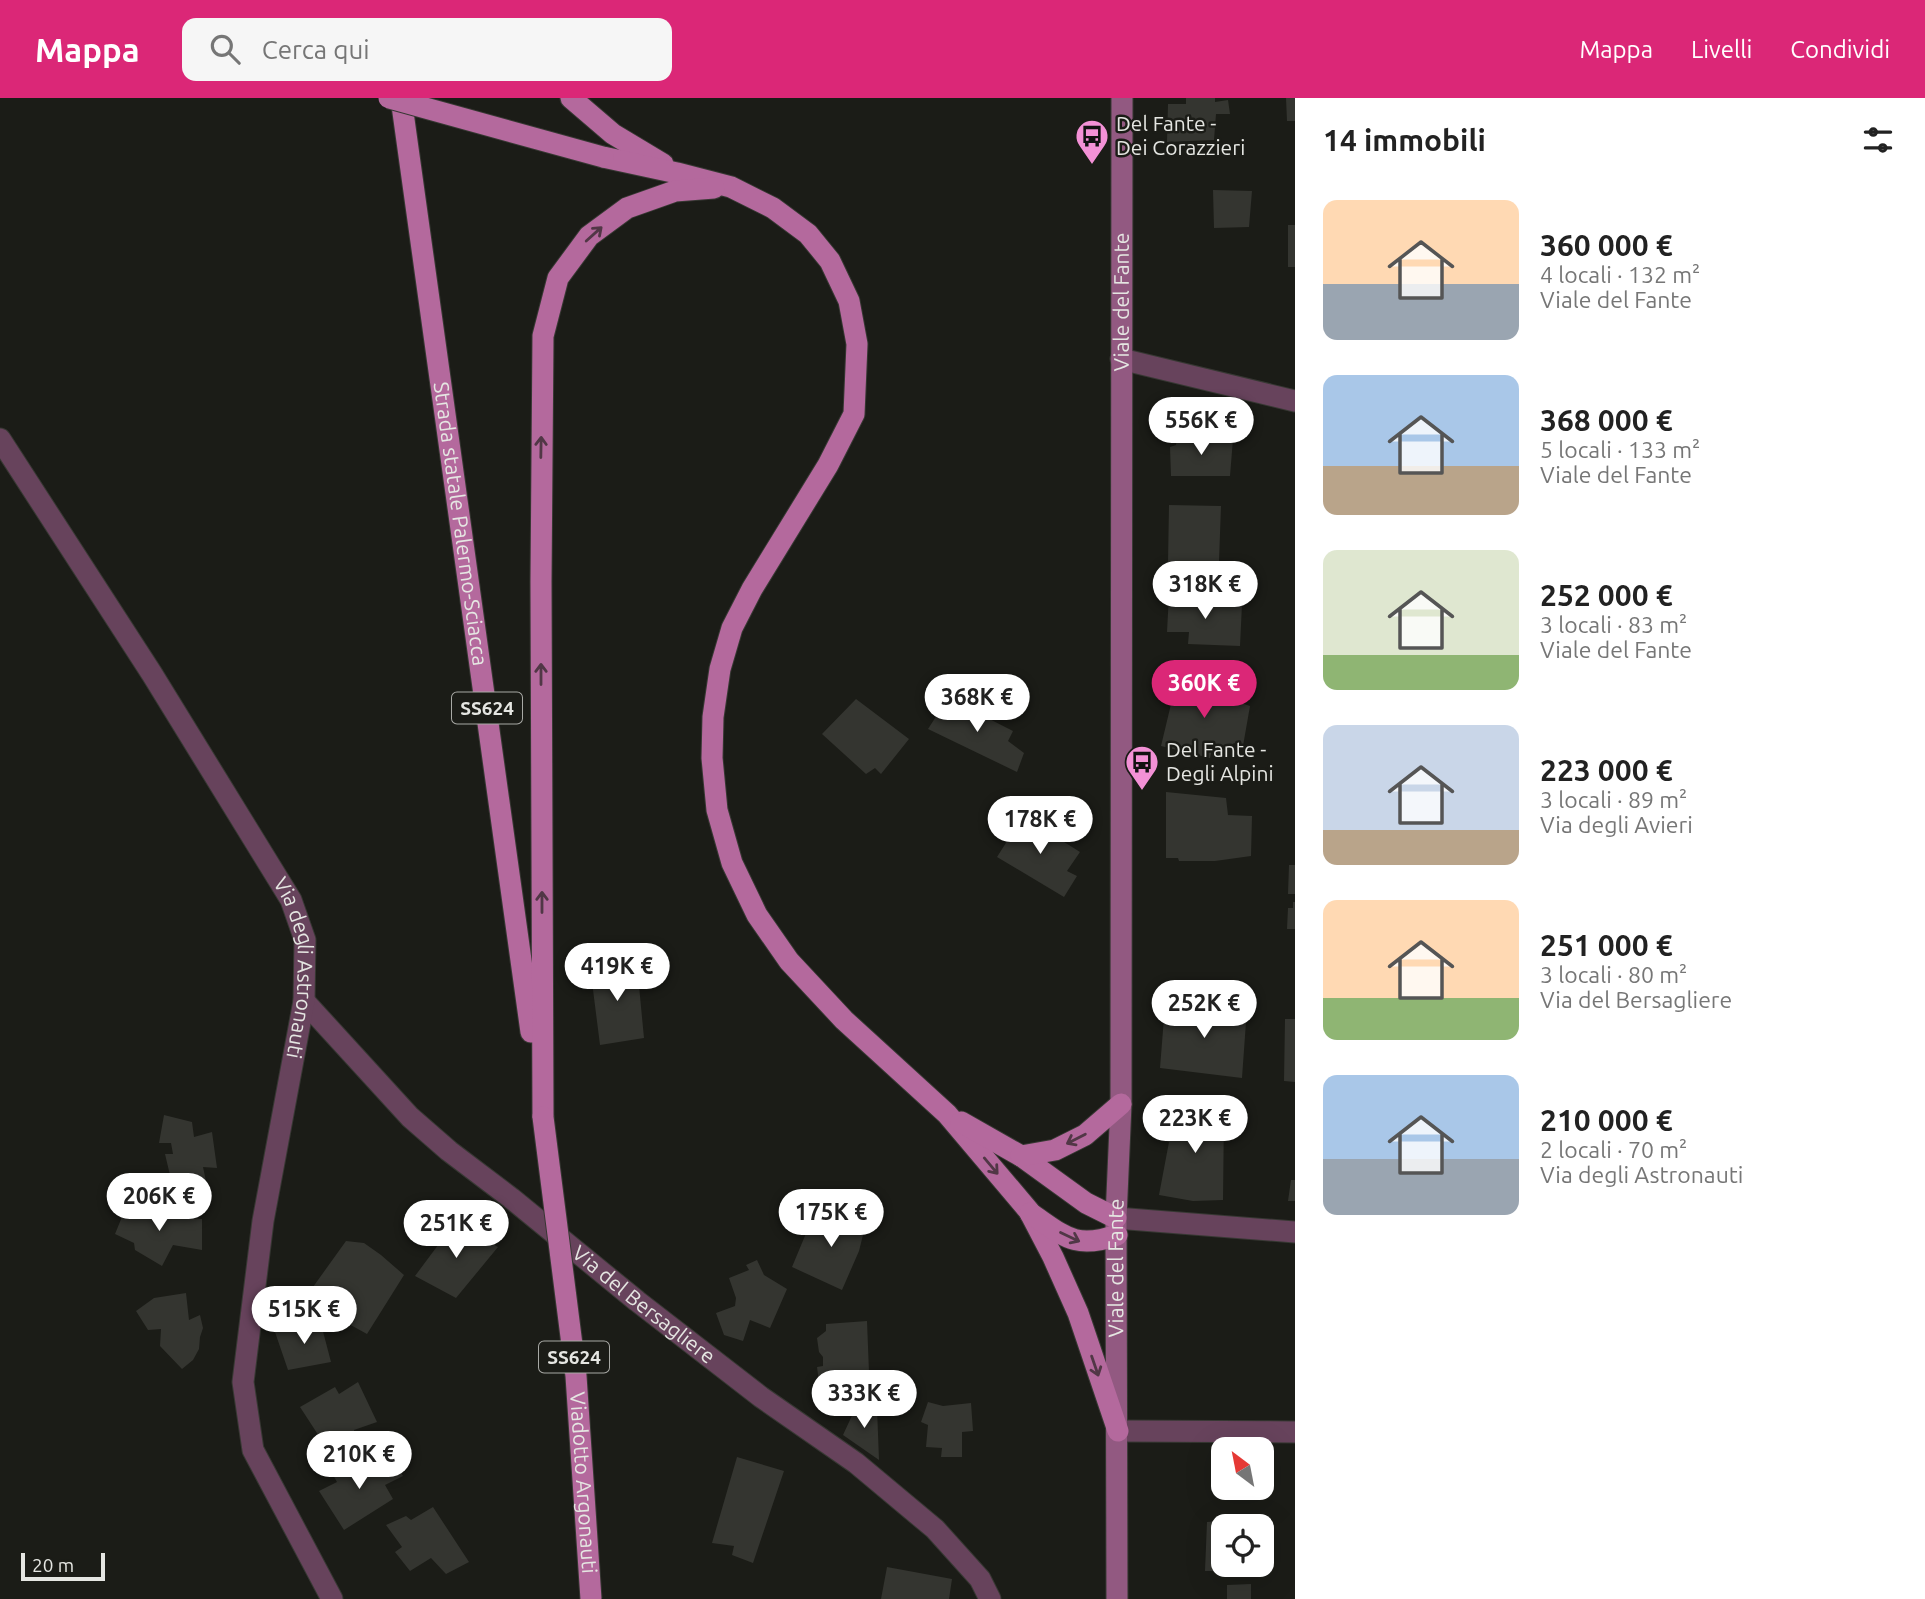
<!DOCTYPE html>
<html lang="it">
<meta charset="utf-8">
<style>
body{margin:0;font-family:Ubuntu,sans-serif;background:#f6f6f6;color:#222;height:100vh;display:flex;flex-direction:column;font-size:26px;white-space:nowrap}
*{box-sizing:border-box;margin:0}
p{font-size:23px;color:#767676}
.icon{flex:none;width:38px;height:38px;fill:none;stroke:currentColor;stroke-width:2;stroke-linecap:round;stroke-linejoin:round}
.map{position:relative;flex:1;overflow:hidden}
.side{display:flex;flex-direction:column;background:#fff;width:630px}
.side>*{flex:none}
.needle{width:46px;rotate:328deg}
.buttons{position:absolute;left:1211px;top:1339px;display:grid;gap:14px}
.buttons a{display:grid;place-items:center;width:63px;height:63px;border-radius:14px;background:#fff;box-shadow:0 7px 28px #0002;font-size:35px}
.scale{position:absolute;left:21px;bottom:18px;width:84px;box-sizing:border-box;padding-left:7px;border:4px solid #e5e6e2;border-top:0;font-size:19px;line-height:24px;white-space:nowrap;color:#e5e6e2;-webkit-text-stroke:5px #1b1c17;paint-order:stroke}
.price{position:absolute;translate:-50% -60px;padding:0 16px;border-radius:24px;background:#fff;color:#222;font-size:23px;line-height:46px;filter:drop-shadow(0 2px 4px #0008)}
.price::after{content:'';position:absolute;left:50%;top:42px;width:21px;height:16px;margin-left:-10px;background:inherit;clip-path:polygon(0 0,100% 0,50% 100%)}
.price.on{background:#db2777;color:#fff}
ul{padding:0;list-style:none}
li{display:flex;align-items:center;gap:21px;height:175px;padding:0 28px}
li span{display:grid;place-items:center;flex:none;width:196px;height:140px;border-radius:14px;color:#555}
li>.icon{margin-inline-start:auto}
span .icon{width:84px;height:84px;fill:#fffc;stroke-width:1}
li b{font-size:30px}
h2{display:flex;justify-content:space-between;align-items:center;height:84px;padding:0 28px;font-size:30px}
header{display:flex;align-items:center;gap:42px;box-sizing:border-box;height:98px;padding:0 35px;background:#db2777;color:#fff}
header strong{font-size:33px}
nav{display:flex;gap:38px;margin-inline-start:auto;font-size:24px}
.search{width:490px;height:63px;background:#f6f6f6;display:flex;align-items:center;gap:18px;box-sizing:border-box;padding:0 24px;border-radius:14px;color:#767676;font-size:26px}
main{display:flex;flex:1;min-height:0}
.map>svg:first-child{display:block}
.building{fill:#343530}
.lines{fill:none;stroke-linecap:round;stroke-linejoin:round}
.minor-casing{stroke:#373833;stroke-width:23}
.tertiary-casing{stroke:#373833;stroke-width:23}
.secondary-casing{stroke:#373833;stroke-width:23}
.primary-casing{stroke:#373833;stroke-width:23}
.minor{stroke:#67435c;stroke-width:21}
.tertiary{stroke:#67435c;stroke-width:21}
.secondary{stroke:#925981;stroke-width:21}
.primary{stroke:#b4699d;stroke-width:21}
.primary-bridge-casing{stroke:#373833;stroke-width:23;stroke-linecap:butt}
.primary-bridge{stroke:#b4699d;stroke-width:21}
.oneway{stroke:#513746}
.labels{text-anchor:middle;stroke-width:5;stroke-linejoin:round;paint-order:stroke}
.shield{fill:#1b1c17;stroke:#a8a9a5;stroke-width:2}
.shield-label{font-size:19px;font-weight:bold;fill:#e5e6e2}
.poi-label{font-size:21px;fill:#e5e6e2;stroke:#1b1c17;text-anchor:start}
.street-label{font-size:21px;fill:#e5e6e2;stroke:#1b1c17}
</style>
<header>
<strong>Mappa</strong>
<div class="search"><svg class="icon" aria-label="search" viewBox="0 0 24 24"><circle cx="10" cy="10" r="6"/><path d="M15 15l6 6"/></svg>Cerca qui</div>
<nav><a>Mappa</a><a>Livelli</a><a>Condividi</a></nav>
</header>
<main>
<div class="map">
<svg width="1295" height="1501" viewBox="0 0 1295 1501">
<rect width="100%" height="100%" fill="#1b1c17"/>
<path class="building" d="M1186 0H1215V4L1228 2 1230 16H1216L1214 42 1167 44 1168 6H1186Z
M1286 0H1295V23H1287Z
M1213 92 1252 93 1249 129 1214 130Z
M1288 127H1295V169H1288Z
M1177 340 1233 341 1230 378H1171L1170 349 1176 347Z
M1169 407 1221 408 1219 464 1168 465Z
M1191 494 1190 505 1242 506 1240 548 1188 546 1189 534H1167L1169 496Z
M1177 581 1211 589 1206 601 1221 603 1225 593 1246 597 1241 605 1250 608 1243 648 1234 645 1228 650 1213 647 1210 660 1161 648Z
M948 600 1013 633 1008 643 1024 655 1017 674 928 631Z
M856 601 909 641 881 676 875 670 866 676 822 636Z
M1166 694 1226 700 1228 717 1252 718 1251 758 1215 763H1179L1178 760H1166Z
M1023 718 1080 754 1067 773 1077 778 1064 799 997 759Z
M1289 767H1295V796H1288Z
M1293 804H1295V831H1287L1288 810H1293Z
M637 867 644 940 600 947 590 868Z
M1182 905 1183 918H1190V905L1247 910 1242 980 1160 970 1165 907Z
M1285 921H1295V984L1284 983Z
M1216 1002 1224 1015 1223 1102 1193 1103 1159 1097 1169 1044 1161 1041 1164 1018 1179 1020 1194 1007 1201 1015Z
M164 1017 192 1024 194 1039 212 1034 217 1070 203 1069 207 1088 191 1097 188 1084 173 1090 165 1056H173L171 1045H159Z
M1291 1082H1295V1103H1288Z
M145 1109 161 1118 202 1121V1152L173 1147 162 1168 135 1152 134 1145 115 1136 124 1114Z
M832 1111 866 1125 859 1153 842 1192 792 1169 812 1121 825 1127Z
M456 1123 498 1149 456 1200 415 1178Z
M346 1143 364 1145 381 1157 404 1177 367 1236 327 1214 313 1189Z
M757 1162 764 1177 787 1191 770 1230 750 1222 743 1243 724 1237 716 1215 735 1208 736 1200 729 1180 749 1172 746 1167Z
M186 1195 189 1222 200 1217 203 1230 200 1239 199 1251 193 1262 182 1271 160 1248 161 1231 148 1232 136 1213 154 1200Z
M320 1222 331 1264 288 1272 275 1234Z
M867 1223 870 1300 828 1303 829 1296 819 1284 817 1269 823 1268V1259L819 1254 817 1240 826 1233V1226Z
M358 1284 377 1324 354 1332V1340L330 1355 300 1309 335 1289 339 1296Z
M928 1304 943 1308 971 1305 973 1333 962 1334V1359H941L942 1350 926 1349 928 1327 921 1324Z
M877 1310 879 1362 843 1337 855 1311Z
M369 1356 378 1376 395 1365 403 1378 385 1387 393 1401 344 1432 319 1393 337 1384 333 1377 352 1364 354 1370Z
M737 1359 784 1373 753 1465 732 1457 734 1448 712 1445Z
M433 1409 469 1464 446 1476 431 1460 410 1473 395 1454 402 1449 386 1427 406 1418 411 1422Z
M1261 1420 1262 1428H1223V1466H1263V1473H1205L1207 1424Z
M887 1469 952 1481 949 1501H881Z
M1251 1486V1501H1227V1487Z"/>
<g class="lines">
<defs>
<g id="minor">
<path d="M1121 261 1295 303"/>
<path id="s1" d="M304 903 410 1019 449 1053 511 1100 637 1203 761 1299 856 1365 935 1431 980 1481 990 1501"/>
<path d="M1116 1120 1295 1134"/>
<path d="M1118 1333 1295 1334"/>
</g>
<g id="tertiary">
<path id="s2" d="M0 341 152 576 291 802 305 842 304 903 263 1123 243 1284 253 1352 332 1501"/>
</g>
<g id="secondary">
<path id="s3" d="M1117 1501 1116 1120 1121 1006 1122 0"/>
</g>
<g id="primary">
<path id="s4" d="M401 0 531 934"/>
<path d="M571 0 613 36 663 66"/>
<path d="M603 59 677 75 731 89 773 110 808 136 830 163 849 203 857 246 854 316 828 367 752 491 732 530 720 571 713 619 712 660 717 712 732 765 757 817 789 863 844 922 947 1016 1029 1113 1053 1159 1078 1215 1118 1333"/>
<path d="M543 1019 541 484 543 238 558 180 589 138 627 110 675 93 714 90"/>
<path d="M961 1024 1021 1058 1086 1105 1116 1120"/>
<path d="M1021 1058 1055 1052 1085 1037 1121 1006"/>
<path d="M1030 1115C1064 1138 1075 1152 1117 1137"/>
</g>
</defs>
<use href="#minor" class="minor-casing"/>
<use href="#tertiary" class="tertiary-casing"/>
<use href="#secondary" class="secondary-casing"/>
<use href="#primary" class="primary-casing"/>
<use href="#minor" class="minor"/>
<use href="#tertiary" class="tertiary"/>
<use href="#secondary" class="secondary"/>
<use href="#primary" class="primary"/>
<defs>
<g id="primary-bridge">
<path d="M389 0 603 59"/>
<path id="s5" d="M543 1019 576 1278 591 1501"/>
</g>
</defs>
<use href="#primary-bridge" class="primary-bridge-casing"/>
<use href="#primary-bridge" class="primary-bridge"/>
</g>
<defs><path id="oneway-shaft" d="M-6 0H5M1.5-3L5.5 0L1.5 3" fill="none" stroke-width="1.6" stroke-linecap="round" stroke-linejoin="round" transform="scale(1.75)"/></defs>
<g class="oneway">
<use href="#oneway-shaft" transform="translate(594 136) rotate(-42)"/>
<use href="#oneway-shaft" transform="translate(541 349) rotate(-89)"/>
<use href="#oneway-shaft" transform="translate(541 576) rotate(-90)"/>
<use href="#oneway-shaft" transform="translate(542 804) rotate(-90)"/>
<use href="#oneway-shaft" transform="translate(1076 1041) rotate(153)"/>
<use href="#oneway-shaft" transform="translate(991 1068) rotate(50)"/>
<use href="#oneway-shaft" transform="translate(1070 1139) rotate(25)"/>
<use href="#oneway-shaft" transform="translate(1095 1268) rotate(71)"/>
</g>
<defs>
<symbol id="bus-pin" viewBox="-11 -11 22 30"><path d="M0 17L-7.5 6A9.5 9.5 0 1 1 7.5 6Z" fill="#f391d6" stroke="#1b1c17"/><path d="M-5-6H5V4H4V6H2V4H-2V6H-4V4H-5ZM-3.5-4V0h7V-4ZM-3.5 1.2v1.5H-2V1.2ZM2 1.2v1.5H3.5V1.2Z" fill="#111"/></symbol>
</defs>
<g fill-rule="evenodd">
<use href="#bus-pin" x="1073" y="19" width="38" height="52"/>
<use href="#bus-pin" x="1123" y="645" width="38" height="52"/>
</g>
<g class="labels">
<g class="shield">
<rect x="452" y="594.5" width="70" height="31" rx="5"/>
<rect x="539" y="1243.5" width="70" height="31" rx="5"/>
</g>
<g class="shield-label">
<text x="487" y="617">SS624</text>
<text x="574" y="1266">SS624</text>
</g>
<g class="poi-label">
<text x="1116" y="33">Del Fante -<tspan x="1116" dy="24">Dei Corazzieri</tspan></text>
<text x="1166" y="659">Del Fante -<tspan x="1166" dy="24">Degli Alpini</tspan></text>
</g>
<g class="street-label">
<text dy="7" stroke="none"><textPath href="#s3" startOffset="1297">Viale del Fante</textPath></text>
<text dy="7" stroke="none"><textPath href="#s4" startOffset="430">Strada statale Palermo-Sciacca</textPath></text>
<text dy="7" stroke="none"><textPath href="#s2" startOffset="614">Via degli Astronauti</textPath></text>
<text dy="7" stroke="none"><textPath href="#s3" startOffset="331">Viale del Fante</textPath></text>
<text dy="7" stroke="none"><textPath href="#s1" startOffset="457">Via del Bersagliere</textPath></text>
<text dy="7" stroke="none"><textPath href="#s5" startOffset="368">Viadotto Argonauti</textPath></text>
</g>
</g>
</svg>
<div class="buttons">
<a><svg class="needle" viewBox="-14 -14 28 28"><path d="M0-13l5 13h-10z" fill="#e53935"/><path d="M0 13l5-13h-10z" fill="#767676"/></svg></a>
<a><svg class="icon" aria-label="locate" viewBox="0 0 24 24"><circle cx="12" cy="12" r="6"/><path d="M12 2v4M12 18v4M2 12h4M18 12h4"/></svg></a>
</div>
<div class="scale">20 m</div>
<b class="price" style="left:1201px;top:359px">556K €</b>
<b class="price" style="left:1205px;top:523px">318K €</b>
<b class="price on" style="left:1204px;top:622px">360K €</b>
<b class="price" style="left:977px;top:636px">368K €</b>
<b class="price" style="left:1040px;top:758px">178K €</b>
<b class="price" style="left:617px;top:905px">419K €</b>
<b class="price" style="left:1204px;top:942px">252K €</b>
<b class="price" style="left:1195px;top:1057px">223K €</b>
<b class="price" style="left:159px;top:1135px">206K €</b>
<b class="price" style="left:831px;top:1151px">175K €</b>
<b class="price" style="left:456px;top:1162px">251K €</b>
<b class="price" style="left:304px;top:1248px">515K €</b>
<b class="price" style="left:864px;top:1332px">333K €</b>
<b class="price" style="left:359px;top:1393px">210K €</b>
</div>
<section class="side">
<h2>14 immobili<svg class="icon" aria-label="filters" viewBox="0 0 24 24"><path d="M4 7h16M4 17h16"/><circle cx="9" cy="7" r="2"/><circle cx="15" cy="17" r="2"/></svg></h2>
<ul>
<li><span style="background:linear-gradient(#ffd9b3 60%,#9aa5b1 0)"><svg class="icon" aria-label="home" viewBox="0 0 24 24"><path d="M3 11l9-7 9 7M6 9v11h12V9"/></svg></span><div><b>360 000 €</b><p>4 locali · 132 m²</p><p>Viale del Fante</p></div></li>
<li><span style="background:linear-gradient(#a9c7e8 65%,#b9a48a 0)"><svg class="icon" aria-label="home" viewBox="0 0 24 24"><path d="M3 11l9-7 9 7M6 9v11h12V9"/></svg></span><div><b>368 000 €</b><p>5 locali · 133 m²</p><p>Viale del Fante</p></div></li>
<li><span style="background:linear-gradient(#dfe7d0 75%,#8fb573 0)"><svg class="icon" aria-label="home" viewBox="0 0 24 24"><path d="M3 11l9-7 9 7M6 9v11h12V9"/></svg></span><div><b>252 000 €</b><p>3 locali · 83 m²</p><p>Viale del Fante</p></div></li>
<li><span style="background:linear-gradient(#c9d6e8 75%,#b9a48a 0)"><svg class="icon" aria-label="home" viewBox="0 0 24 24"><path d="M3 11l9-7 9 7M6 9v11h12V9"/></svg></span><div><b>223 000 €</b><p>3 locali · 89 m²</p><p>Via degli Avieri</p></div></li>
<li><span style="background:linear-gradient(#ffd9b3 70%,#8fb573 0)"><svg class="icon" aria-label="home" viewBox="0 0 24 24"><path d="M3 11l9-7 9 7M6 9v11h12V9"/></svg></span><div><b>251 000 €</b><p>3 locali · 80 m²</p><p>Via del Bersagliere</p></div></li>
<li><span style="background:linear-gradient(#a9c7e8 60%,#9aa5b1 0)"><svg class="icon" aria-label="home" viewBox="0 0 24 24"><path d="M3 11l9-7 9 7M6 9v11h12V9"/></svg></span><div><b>210 000 €</b><p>2 locali · 70 m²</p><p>Via degli Astronauti</p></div></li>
</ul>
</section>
</main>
